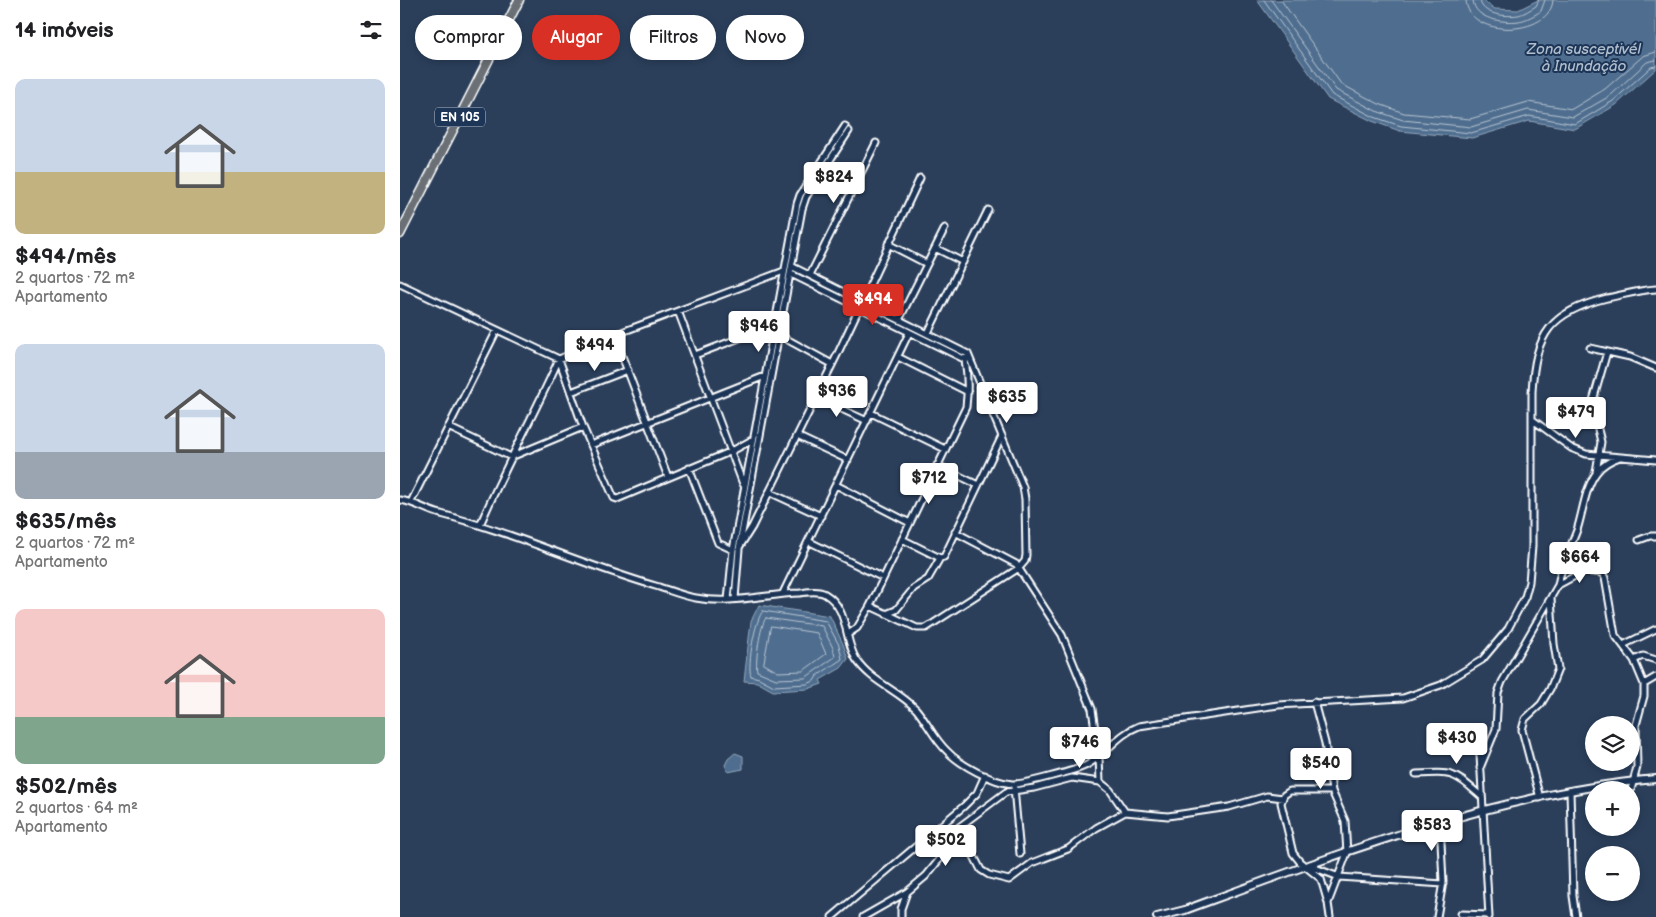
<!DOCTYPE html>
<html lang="pt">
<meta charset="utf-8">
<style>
body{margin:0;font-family:"Balsamiq Sans",sans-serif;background:#f6f6f6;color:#202124;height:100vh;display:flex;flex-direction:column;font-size:19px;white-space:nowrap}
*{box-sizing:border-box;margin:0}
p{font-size:16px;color:#757577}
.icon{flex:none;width:28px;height:28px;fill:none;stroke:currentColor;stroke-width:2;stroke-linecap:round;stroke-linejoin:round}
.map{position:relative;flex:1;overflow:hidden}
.side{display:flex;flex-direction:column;background:#fff;width:400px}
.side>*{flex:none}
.banner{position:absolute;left:15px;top:15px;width:475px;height:45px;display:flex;gap:10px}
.fabs{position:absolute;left:1185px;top:716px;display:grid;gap:10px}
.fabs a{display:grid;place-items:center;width:55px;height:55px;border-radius:50%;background:#fff;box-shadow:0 2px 8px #0003;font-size:25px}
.price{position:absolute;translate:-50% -42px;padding:0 11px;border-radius:5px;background:#fff;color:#222;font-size:16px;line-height:32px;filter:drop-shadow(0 1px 2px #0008)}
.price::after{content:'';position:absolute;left:50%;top:30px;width:15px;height:11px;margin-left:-8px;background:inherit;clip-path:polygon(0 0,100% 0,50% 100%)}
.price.on{background:#d93025;color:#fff}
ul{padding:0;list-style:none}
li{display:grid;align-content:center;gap:10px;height:265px;padding:0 15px}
li span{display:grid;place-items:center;height:155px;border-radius:10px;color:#555}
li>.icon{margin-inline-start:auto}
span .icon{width:90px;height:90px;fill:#fffc;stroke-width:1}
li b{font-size:21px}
h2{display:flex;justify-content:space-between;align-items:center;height:60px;padding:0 15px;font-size:21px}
.pill{padding:0 18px;border-radius:22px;background:#fff;box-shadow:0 2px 8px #0003;font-size:18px;line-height:45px}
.pill.on{background:#d93025;color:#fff}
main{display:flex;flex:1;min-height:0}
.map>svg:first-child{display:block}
.water{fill:#4f6e8f;stroke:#95a8bc}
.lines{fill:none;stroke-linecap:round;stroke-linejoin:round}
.shore{stroke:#b9c5d2;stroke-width:1}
.minor-casing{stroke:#fff;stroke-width:9}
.tertiary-casing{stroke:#fff;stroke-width:10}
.primary-casing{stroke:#fff;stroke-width:11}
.minor{stroke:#1d3557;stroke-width:5}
.tertiary{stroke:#1d3557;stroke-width:6}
.primary{stroke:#6a7074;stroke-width:8}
.labels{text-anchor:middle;stroke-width:4;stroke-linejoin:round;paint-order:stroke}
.shield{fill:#1d3557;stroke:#bbc2cd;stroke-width:1}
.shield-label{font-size:12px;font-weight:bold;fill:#fff}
.water-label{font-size:15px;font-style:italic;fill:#b0becd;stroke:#1d3557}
</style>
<main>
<section class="side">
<h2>14 imóveis<svg class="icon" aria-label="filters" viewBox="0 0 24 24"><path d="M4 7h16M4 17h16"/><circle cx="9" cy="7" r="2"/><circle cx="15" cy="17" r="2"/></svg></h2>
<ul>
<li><span style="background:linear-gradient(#c9d6e8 60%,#c2b280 0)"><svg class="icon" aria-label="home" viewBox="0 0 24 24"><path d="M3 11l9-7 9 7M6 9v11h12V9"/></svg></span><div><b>$494/mês</b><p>2 quartos · 72 m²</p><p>Apartamento</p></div></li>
<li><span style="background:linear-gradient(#c9d6e8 70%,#9aa5b1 0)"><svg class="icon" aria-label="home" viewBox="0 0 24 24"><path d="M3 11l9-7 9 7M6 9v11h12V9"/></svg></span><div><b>$635/mês</b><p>2 quartos · 72 m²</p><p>Apartamento</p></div></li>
<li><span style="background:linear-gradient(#f6c9c9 70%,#7fa58c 0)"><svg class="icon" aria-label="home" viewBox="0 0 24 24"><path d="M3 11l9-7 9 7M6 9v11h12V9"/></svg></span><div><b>$502/mês</b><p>2 quartos · 64 m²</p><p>Apartamento</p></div></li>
</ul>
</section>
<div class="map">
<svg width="1256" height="917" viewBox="0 0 1256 917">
<rect width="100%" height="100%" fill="#2b3f5b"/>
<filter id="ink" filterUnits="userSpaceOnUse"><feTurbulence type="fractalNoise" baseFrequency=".02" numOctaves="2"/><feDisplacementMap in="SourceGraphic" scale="10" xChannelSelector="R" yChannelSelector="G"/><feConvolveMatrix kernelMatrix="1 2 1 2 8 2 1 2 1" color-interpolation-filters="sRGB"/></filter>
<g filter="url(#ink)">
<path class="water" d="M857 0H1082L1095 9 1118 10 1138 0H1256V69L1216 105 1175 129 1129 121 1072 138 1000 131 972 121 928 99Z
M359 605 430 616 443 644 448 659 441 668 420 680 422 684 408 689 373 691 357 682 344 681 351 621Z
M335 753 343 756V769L328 772 325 765 328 759Z"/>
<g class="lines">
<path class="shore" d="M864 0 932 95 974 117 1001 126 1071 133 1129 116 1175 124 1213 101 1251 67 1256 66
M871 0 936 90 976 111 1003 120 1071 127 1128 110 1173 117 1210 96 1247 62 1256 60
M881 0 941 84 979 104 1004 113 1070 119 1128 102 1172 109 1205 89 1243 56 1256 52
M1066 0C1067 39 1151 37 1153 0
M1073 0C1074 20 1104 23 1119 21 1126 20 1135 15 1141 11L1145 0
M1080 0C1081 15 1106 17 1118 15 1124 14 1131 9 1136 6L1139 0
M363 611 426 621 439 645 442 659 417 676 414 681 407 684 374 686 359 678 351 676C347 665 355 619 363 611Z
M366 618 422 626 433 648 435 657 405 678 376 679 357 671C355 662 360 625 366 618Z
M371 626 417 633 426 654 403 671 378 672 364 664Z"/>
<defs>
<path id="minor" d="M488 244 527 264
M535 248 563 262
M393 267 568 354 623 487 625 499 626 555 625 561 619 568 526 628H517L470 606
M391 274 566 360
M410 275 476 143
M0 284 159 359 183 427 214 498 217 499 332 451 352 440
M278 311 343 484
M500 318 545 228
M528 333 588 210
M214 335 268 477
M379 335 432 364
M1190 348 1230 357 1256 368
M295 355 374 325
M498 357 568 392
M171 392 228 370
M416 397 467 421
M471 413 545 449
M1133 420 1171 448 1186 454 1256 460
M48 427 111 457 183 427
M397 436 448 460
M191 445 365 376
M537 465 578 485
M289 468 318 543 333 550
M1196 472 1201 442 1192 404 1207 352
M436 485 510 523
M369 492 421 516
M0 500C15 502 27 511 41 514 115 533 185 566 259 587 271 591 283 596 296 598 330 605 366 594 400 593 408 592 418 590 425 594 449 608 444 640 456 659 471 682 498 690 516 709 527 722 534 739 547 751 560 765 592 782 612 784 621 785 678 770 687 765 706 754 718 734 739 726L878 705 1003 698 1041 685 1082 660 1108 629 1125 597 1129 582 1132 546V392C1135 334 1150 312 1207 298 1223 295 1239 290 1256 289
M11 502 97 330
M80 525C104 469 134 415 159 359L214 335 384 271
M555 532 616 564 662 635 692 709 699 757 700 782
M502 539 540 558 544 557 602 436
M1239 540 1250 536H1256
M408 541 483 578
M340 546 352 527 438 353 520 178
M1158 585 1184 571 1202 573 1205 578 1215 635 1234 660 1244 684V696L1236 725 1237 767 1231 790
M383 593 509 333
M335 599 339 549 402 209 406 197 449 131
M328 600 333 550 397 204 400 195 445 126
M486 614 496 610 514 588 528 579 540 558
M448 634 457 628 470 606 566 407C568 390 568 376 565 360L568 354
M1223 645 1256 629
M1234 660 1243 656 1256 660
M1244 684 1256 677
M914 702 925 743 932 791 945 821 947 853 928 903
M1060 740 1074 745 1080 755 1089 917
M1080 768 1096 729 1098 693 1102 682 1158 585C1161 565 1170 549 1177 530 1183 512 1185 487 1197 472 1203 464 1211 460 1220 457
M1016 774C1055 772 1053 772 1082 797
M614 788 620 854
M1170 791 1173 896 1176 917
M1140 798 1122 730 1125 719 1141 704 1150 689 1158 669 1154 644 1151 598
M559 827 581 870 589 875 609 880 632 863 668 849 696 828 725 812 768 816 829 807 867 796 883 798
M910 866 939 877 1043 884
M1061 914 1089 915
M432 917 564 806 577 793 585 775
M463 917 507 892 526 876 539 860 559 827 606 792 634 788 672 778 700 782 710 790 725 812
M501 917V909L507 892
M930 917 928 903 921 879 900 862 893 853 881 803 884 795 890 791H932
M1037 917 1043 882 1040 822"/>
<path id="tertiary" d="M757 917 785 910C935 855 1096 793 1256 779"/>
<path id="primary" d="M0 234 119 0"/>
</defs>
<use href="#minor" class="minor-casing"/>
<use href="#tertiary" class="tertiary-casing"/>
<use href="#primary" class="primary-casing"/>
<use href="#minor" class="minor"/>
<use href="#tertiary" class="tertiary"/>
<use href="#primary" class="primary"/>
</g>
</g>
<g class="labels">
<rect class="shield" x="35" y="107.5" width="50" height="19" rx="4"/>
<g class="shield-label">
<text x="60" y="121">EN 105</text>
</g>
<g class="water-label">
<text x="1184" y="54">Zona susceptivél<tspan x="1184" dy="17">à Inundação</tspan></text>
</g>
</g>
</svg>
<div class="fabs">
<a><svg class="icon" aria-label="layers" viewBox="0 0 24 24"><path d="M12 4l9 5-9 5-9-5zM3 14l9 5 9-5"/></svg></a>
<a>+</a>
<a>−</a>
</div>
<b class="price" style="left:434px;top:204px">$824</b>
<b class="price on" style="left:473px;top:326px">$494</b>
<b class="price" style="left:359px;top:353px">$946</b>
<b class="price" style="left:195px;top:372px">$494</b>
<b class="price" style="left:437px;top:418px">$936</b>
<b class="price" style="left:607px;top:424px">$635</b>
<b class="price" style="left:1176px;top:439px">$479</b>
<b class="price" style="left:529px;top:505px">$712</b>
<b class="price" style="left:1180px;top:584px">$664</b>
<b class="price" style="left:1057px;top:765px">$430</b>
<b class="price" style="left:680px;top:769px">$746</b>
<b class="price" style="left:921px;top:790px">$540</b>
<b class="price" style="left:1032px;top:852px">$583</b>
<b class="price" style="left:546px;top:867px">$502</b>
<div class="banner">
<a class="pill">Comprar</a>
<a class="pill on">Alugar</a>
<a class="pill">Filtros</a>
<a class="pill">Novo</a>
</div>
</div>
</main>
